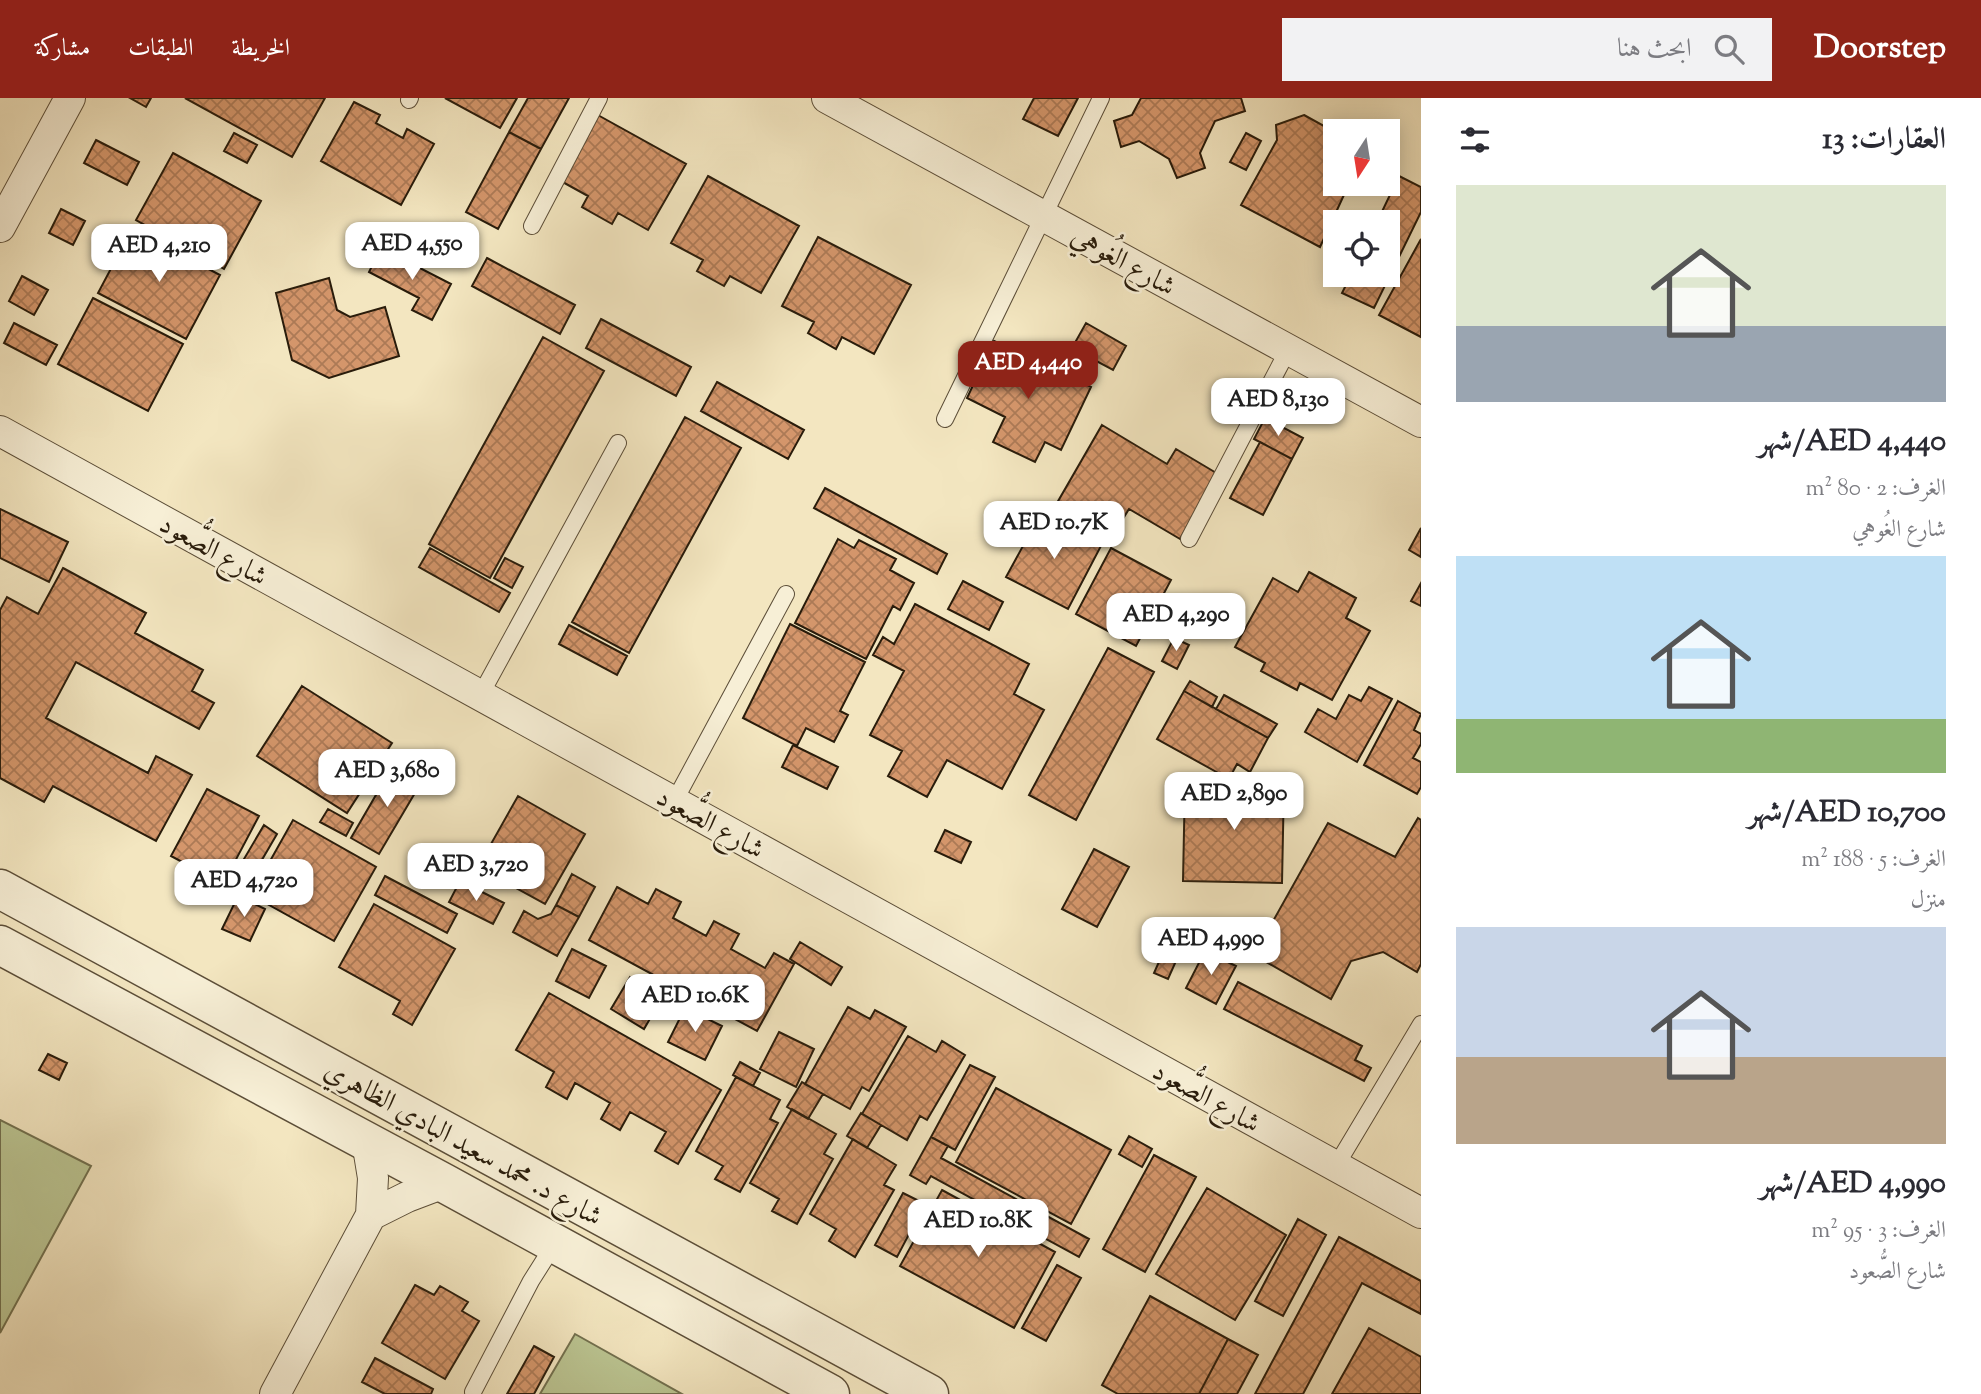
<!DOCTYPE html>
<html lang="ar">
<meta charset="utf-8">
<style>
body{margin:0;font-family:"Sorts Mill Goudy",Amiri,serif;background:#f2f2f3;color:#2b2b33;direction:rtl;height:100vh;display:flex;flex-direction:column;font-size:26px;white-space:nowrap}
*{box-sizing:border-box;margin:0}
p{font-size:23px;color:#7c7c81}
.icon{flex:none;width:38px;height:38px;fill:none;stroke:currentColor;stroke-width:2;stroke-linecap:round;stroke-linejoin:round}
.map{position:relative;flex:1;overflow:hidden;direction:ltr}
.panel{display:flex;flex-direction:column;background:#fff;width:560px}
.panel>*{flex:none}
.needle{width:46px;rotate:192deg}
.controls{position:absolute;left:1323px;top:21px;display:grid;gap:14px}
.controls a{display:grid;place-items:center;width:77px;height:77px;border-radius:0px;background:#fff;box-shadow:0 4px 18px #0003;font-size:35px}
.price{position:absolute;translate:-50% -60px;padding:0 16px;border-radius:14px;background:#fff;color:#222;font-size:23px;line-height:46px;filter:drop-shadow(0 2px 4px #0008)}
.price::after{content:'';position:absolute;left:50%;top:42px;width:21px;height:16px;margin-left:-10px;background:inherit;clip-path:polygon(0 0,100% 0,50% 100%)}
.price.on{background:#8f2418;color:#fff}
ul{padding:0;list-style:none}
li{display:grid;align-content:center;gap:14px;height:371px;padding:0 35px}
li span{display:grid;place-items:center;height:217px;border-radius:0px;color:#555}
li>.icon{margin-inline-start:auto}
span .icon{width:126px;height:126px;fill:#fffc;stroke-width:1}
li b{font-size:30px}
h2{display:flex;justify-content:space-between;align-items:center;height:84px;padding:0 35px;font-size:30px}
header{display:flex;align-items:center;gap:42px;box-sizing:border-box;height:98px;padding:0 35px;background:#8f2418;color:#fff}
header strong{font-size:33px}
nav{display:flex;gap:38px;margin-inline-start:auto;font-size:24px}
.search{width:490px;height:63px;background:#f2f2f3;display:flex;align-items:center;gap:18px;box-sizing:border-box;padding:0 24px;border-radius:0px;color:#7c7c81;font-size:26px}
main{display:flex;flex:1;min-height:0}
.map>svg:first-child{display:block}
.grass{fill:#bbc592;stroke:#72704e;stroke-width:2}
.building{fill:url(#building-cross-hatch);stroke:#291c0b;stroke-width:2}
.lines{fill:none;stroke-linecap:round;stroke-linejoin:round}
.service-casing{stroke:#5c4e38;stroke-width:18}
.minor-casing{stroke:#5c4e38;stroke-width:32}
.tertiary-casing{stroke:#5c4e38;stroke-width:41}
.service{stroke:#f7efd6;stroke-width:16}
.minor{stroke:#f7efd6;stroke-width:30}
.tertiary{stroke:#f7efd6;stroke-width:38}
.labels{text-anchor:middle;stroke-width:5;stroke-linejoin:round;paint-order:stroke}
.street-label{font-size:28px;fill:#291c0b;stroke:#f7efd6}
</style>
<header>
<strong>Doorstep</strong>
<div class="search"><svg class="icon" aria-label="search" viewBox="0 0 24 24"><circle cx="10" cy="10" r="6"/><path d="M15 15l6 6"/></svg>ابحث هنا</div>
<nav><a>الخريطة</a><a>الطبقات</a><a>مشاركة</a></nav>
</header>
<main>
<section class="panel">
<h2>العقارات: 13<svg class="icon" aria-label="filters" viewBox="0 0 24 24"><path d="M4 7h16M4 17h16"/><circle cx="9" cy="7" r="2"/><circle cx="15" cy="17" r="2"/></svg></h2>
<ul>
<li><span style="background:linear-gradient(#dfe7d0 65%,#9aa5b1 0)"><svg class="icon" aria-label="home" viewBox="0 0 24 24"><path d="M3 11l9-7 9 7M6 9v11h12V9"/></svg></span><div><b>AED 4,440/شهر</b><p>الغرف: 2 · 80 m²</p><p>شارع الغُوهي</p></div></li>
<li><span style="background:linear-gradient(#bfe0f5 75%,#8fb573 0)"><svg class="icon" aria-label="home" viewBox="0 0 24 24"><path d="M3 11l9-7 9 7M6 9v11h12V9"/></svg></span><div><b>AED 10,700/شهر</b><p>الغرف: 5 · 188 m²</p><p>منزل</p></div></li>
<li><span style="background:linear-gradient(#c9d6e8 60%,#b9a48a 0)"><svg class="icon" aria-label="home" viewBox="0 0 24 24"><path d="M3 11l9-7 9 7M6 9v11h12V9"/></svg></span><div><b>AED 4,990/شهر</b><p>الغرف: 3 · 95 m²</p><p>شارع الصُّعود</p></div></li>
</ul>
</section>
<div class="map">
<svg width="1421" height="1296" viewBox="0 0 1421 1296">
<defs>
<pattern id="building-cross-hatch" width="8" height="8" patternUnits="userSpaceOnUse" patternTransform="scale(1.75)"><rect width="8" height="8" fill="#d4966b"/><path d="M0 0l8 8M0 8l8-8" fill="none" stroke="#ac7a56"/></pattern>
</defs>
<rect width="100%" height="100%" fill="#f3e6c0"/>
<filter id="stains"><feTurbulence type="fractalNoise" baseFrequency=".00286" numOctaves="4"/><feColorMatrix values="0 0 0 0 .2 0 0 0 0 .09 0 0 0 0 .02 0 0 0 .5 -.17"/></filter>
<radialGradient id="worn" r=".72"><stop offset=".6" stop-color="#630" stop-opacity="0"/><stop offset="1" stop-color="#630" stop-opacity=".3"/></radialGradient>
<path class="grass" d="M0 1022 91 1068 0 1235Z
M575 1236 682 1296H540Z"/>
<path class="building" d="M130 0H151L146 9Z
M185 0H325L292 59Z
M445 0H517L500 30Z
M528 0H569L541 51 509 34Z
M1034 0H1078L1058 38 1023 21Z
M1141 0H1241L1245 13 1215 23 1200 55 1205 70 1177 80 1169 61 1139 43 1121 49 1114 23 1132 17Z
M354 4 380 17 376 25 403 40 407 31 434 46 401 107 321 63Z
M596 16 686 66 648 132 618 115 612 126 582 109 588 98 559 82Z
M1304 17 1335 34V86H1349L1320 149 1241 107 1277 42 1276 27Z
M509 34 541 51 498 131 466 114Z
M234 35 257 47 247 65 224 53Z
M1246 35 1261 43 1246 72 1230 64Z
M96 42 139 64 127 87 84 65Z
M173 55 261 103 224 171 136 122Z
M708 78 799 128 761 195 730 178 724 188 697 173 703 162 671 145Z
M1399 78 1421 89V114L1374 210 1342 195 1351 177H1388V124H1377Z
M61 111 85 123 73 147 49 135Z
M132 131 220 177 186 241 98 195Z
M818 139 911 187 874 256 842 239 836 251 808 235 814 224 782 208Z
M1421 141V239L1379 217Z
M381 150 451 186 432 222 412 212 419 200 369 174Z
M487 160 575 207 560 236 472 188Z
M22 178 48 192 34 217 9 203Z
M329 180 337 212 350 219 385 209 399 258 329 280 292 262 276 195Z
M93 200 183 246 148 313 58 266Z
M601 221 691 269 676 298 586 250Z
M14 225 57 247 46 267 4 245Z
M1086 225 1126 248 1113 272 1072 250Z
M543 239 604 273 490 480 429 446Z
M994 243 1091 289 1061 352 1045 344 1035 364 993 344 1005 319 967 300Z
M717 284 804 332 788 361 701 313Z
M685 319 741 350 629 555 572 524Z
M1265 320 1303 340 1292 361 1254 341Z
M1102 327 1167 366 1176 351 1218 376 1180 441 1129 411 1113 437 1057 405Z
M1260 344 1292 361 1263 417 1230 400Z
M825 390 947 456 937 476 814 410Z
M0 411 68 444 49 484 0 460Z
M1041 415 1102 446 1068 511 1006 479Z
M1421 430V459L1409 452Z
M838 441 854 450 859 442 896 461 890 472 914 485 900 512 893 508 866 561 795 525Z
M430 450 510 495 499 514 419 469Z
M1111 450 1171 482 1136 548 1076 516Z
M505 460 523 469 512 490 494 480Z
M63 470 146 515 135 535 203 572 192 593 214 605 199 631 76 564 46 620 148 675 156 658 192 677 156 743 53 688 44 704 0 680V512L7 499 38 516Z
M1309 474 1356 500 1346 520 1370 533 1332 602 1300 585 1297 592 1261 573 1265 565 1235 549 1273 480 1298 494Z
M963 483 1003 504 989 532 948 511Z
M1421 485V508L1411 503Z
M915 506 1029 566 1014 596 1044 612 1002 691 947 662 927 699 888 678 902 653 870 637 904 573 873 557 883 539 894 546Z
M790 526 865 564 840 613 848 617 834 644 806 630 797 648 743 620Z
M569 527 627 558 617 577 559 546Z
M1174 540 1189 547 1177 571 1162 563Z
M1108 550 1154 574 1076 722 1029 697Z
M1190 583 1217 599 1212 609 1184 593Z
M302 588 392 645 347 715 257 658Z
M1369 589 1392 601 1357 664 1305 634 1318 611 1336 621 1349 597 1361 603Z
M1184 593 1268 640 1250 674 1237 666 1229 681 1157 641Z
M1224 597 1277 626 1268 640 1216 611Z
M1398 603 1421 616 1414 632 1421 636V646L1413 660 1421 664V689L1417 696 1364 667Z
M793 647 838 669 827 691 782 669Z
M394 666 422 683 379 756 351 740Z
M1185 683 1284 685 1282 785 1183 783Z
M207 691 259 718 223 786 171 758Z
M518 698 585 736 545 806 478 769Z
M328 711 353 725 346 738 320 724Z
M1418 720 1421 722V866L1417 874 1383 854 1351 863 1331 901 1254 857 1328 725 1395 759Z
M293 722 376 769 334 843 251 797Z
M264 727 277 736 241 798 227 790Z
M945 732 971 744 961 765 935 753Z
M1094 751 1129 769 1097 829 1062 811Z
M572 776 595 789 579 819 556 807Z
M385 778 457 816 447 835 375 797Z
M460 783 504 805 493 826 449 804Z
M617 789 648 806 656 791 681 804 673 820 706 838 714 823 739 836 731 851 765 870 774 855 794 866 757 933 589 842Z
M238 798 265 811 250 843 222 831Z
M374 806 455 851 412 927 393 916 400 903 339 869Z
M556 807 579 819 557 858 513 834 524 813 538 821 551 816Z
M800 844 842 869 831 887 790 861Z
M572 851 606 868 589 900 556 883Z
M1205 853 1236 868 1216 906 1186 890Z
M1162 857 1176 863 1168 881 1154 875Z
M630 879 663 898 644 931 611 911Z
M1238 884 1362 948 1355 962 1371 970 1364 983 1224 911Z
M549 895 721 992 678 1066 655 1053 666 1034 630 1014 620 1032 601 1021 610 1005 575 985 567 1001 546 989 554 974 516 952Z
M848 909 870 921 875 912 906 929 869 993 862 989 850 1011 805 986Z
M685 910 722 928 705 962 668 944Z
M779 934 814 951 796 989 760 971Z
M908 938 936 954 942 943 965 957 927 1022 920 1018 907 1042 862 1016Z
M48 956 67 965 59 982 39 972Z
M740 964 760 975 753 988 733 977Z
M970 967 995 979 955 1052 931 1039Z
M736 979 780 1002 770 1021 778 1025 740 1094 715 1081 723 1068 696 1053Z
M802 984 823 996 808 1021 787 1009Z
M996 990 1111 1052 1071 1126 956 1064Z
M792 1011 836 1036 824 1056 833 1061 797 1126 772 1113 779 1101 750 1085Z
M861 1015 881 1027 867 1050 847 1038Z
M1129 1038 1152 1051 1142 1069 1119 1056Z
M931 1039 948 1048 941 1060 1089 1141 1079 1159 931 1078 926 1086 910 1077Z
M853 1041 896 1067 884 1087 894 1092 855 1159 829 1143 836 1131 810 1116Z
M1154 1057 1196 1079 1145 1174 1103 1151Z
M1207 1090 1286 1137 1235 1222 1156 1176Z
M942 1092 1055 1154 1014 1230 900 1168Z
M903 1095 925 1106 897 1159 875 1147Z
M1298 1121 1326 1137 1283 1218 1255 1203Z
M1339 1139 1421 1183V1216L1362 1185 1303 1296H1255Z
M1057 1167 1081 1180 1046 1243 1022 1230Z
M415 1187 434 1197 440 1188 468 1204 462 1213 479 1223 445 1281 382 1245Z
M1150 1198 1228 1241 1199 1296H1118L1102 1287Z
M1369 1230 1421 1259V1296H1332Z
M1228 1241 1258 1257 1237 1296H1199Z
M534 1248 554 1259 534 1296H507Z
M375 1260 433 1291 431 1296H385L362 1284Z"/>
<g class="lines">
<defs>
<path id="service" d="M409 2 410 0
M532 128 599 0
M945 321 1101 0
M1189 441 1288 252
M480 598 618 345
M674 704 786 496
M1336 1068 1421 926
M473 1294 531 1183 555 1145"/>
<path id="minor" d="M827 0 1421 324
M0 129 70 0
M0 333 1421 1115
M371 1117 407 1099 444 1085
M275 1296 371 1117 373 1080 367 1043"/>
<path id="tertiary" d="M0 791 929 1296
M0 847 444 1085 830 1296"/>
</defs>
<use href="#service" class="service-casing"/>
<use href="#minor" class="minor-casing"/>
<use href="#tertiary" class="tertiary-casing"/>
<use href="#service" class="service"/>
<use href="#minor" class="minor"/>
<use href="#tertiary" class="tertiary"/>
</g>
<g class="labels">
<g class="street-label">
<text transform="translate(1124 162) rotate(29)" y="10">شارع الغُوهي</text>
<text transform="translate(214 451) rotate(29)" y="10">شارع الصُّعود</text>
<text transform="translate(711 724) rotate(29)" y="10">شارع الصُّعود</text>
<text transform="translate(1207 998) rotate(29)" y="10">شارع الصُّعود</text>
<text transform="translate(464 1044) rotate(29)" y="10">شارع د. محمد سعيد البادي الظاهري</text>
</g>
</g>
<rect width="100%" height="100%" filter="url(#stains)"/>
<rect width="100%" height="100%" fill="url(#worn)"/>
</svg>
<div class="controls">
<a><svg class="needle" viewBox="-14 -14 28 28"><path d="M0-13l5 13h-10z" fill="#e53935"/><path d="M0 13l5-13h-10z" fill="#7c7c81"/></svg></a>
<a><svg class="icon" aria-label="locate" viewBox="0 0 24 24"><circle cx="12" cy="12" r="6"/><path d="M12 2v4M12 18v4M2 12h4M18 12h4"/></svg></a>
</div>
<b class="price" style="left:412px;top:184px">AED 4,550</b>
<b class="price" style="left:159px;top:186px">AED 4,210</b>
<b class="price on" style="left:1028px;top:303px">AED 4,440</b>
<b class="price" style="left:1278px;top:340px">AED 8,130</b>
<b class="price" style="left:1054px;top:463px">AED 10.7K</b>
<b class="price" style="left:1176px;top:555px">AED 4,290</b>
<b class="price" style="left:387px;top:711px">AED 3,680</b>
<b class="price" style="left:1234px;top:734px">AED 2,890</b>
<b class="price" style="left:476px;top:805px">AED 3,720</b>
<b class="price" style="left:244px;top:821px">AED 4,720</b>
<b class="price" style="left:1211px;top:879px">AED 4,990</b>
<b class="price" style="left:695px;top:936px">AED 10.6K</b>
<b class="price" style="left:978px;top:1161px">AED 10.8K</b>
</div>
</main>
